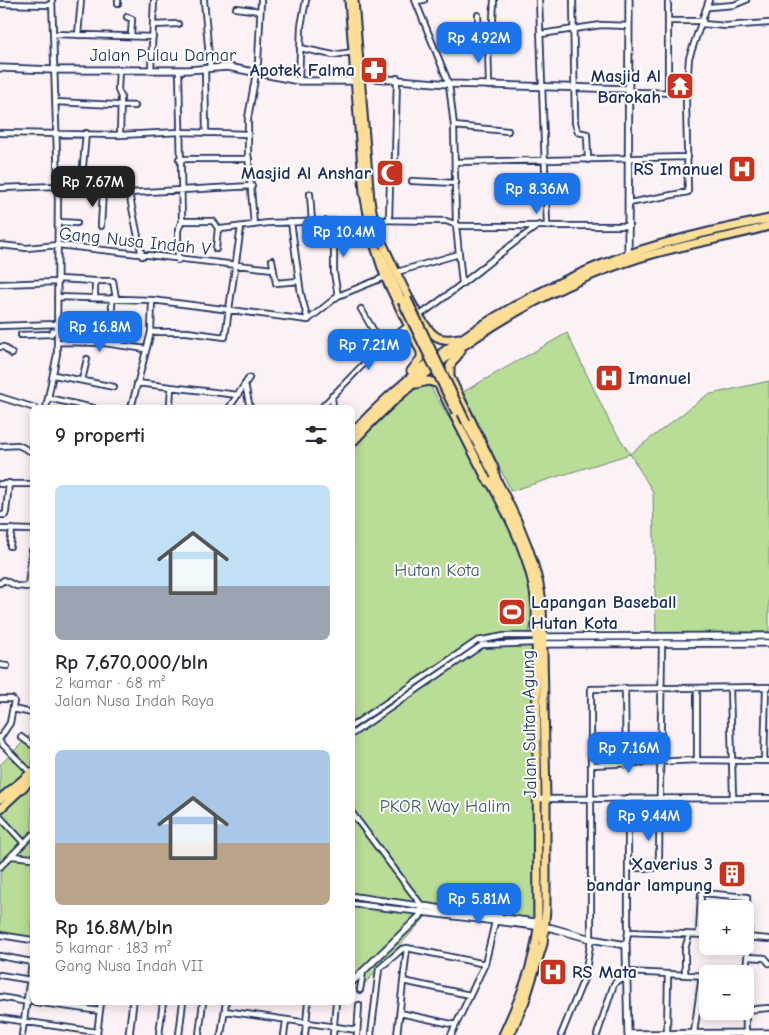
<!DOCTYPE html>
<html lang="id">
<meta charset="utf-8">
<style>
body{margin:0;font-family:"Comic Neue",sans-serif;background:#f2f2f3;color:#2b2b33;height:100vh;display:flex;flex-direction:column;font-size:19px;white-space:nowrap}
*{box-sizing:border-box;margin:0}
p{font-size:16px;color:#7c7c81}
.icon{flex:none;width:28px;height:28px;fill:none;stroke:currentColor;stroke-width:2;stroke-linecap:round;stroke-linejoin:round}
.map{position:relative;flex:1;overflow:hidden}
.panel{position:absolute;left:30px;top:405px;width:325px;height:600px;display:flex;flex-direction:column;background:#fff;border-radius:8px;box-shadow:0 2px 12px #0003}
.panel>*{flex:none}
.controls{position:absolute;left:699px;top:900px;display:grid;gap:10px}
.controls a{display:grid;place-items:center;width:55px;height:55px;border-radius:8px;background:#fff;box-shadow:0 2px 12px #0003;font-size:25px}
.price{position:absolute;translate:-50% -42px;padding:0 11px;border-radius:10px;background:#1a73e8;color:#fff;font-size:16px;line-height:32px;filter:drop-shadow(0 1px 2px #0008)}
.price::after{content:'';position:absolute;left:50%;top:30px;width:15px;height:11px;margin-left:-8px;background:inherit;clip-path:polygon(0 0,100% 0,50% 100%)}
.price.current{background:#222;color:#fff}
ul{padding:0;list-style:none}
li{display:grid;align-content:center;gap:10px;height:265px;padding:0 25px}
li span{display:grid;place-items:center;height:155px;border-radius:8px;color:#555}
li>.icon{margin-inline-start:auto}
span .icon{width:90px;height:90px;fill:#fffc;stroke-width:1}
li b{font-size:21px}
h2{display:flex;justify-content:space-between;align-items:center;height:60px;padding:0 25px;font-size:21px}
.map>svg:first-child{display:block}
.green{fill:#b9dc96;stroke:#6a867a}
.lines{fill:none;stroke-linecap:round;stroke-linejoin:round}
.minor-casing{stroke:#1b2f5e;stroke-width:8}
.tertiary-casing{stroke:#1b2f5e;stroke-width:9}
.primary-casing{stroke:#1b2f5e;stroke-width:11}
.trunk-casing{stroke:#1b2f5e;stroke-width:11}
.minor{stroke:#fff;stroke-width:4.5}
.tertiary{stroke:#fff;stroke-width:5.5}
.primary{stroke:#fcde96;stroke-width:7}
.trunk{stroke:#fcde96;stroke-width:7}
.primary-bridge-casing{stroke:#1b2f5e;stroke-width:11;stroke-linecap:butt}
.primary-bridge{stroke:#fcde96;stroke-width:7}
.labels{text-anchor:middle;stroke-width:4;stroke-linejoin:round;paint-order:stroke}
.street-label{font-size:18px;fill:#1b2f5e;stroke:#fff}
.poi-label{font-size:18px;font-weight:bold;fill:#1b2f5e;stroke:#fff;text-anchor:end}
.park-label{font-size:18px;fill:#425a6c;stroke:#fff}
</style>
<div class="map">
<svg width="769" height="1035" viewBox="0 0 769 1035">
<rect width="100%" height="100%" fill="#fcf1f5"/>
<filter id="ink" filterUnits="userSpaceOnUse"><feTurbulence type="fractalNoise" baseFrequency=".02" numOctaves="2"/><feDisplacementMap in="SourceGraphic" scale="10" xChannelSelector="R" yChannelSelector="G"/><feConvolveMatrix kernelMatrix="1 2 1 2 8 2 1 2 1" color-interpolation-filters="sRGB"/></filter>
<g filter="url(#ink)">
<path class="green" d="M567 333 610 423 630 454 707 395 769 381V632L656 633 653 492 630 454 511 491 463 392Z
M428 383 491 488 533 579 536 608 527 637H535L538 924 431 911 359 990 352 989V445C375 419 397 397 428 383Z
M32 733V941L0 936V765Z"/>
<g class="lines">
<defs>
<path id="minor" d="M204 0 210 68
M415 0 449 84 454 126 456 225 462 283
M539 0 547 225
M573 0 575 123 578 132 587 134 588 160
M416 1 424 0
M118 3V0
M0 4 52 5
M709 7 734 5 746 0
M236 8 260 11
M478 15 479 38 481 41H488L492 38 494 0
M127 17 132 19 131 36
M669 21H703
M702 24 726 26 769 23
M153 25 178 24
M53 34 153 37
M541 34 601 25 629 26
M78 35 81 0
M488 41 489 86
M300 48 333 55 353 52
M205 68 206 133
M119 69 118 90 121 97 120 135
M151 69 154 0
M299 81 301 26 306 0
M629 92 686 93
M668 93V0
M56 102 135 106
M454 126 508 131
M0 133 120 135 180 132 248 134
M179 159H249
M455 162 688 157
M83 166 86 133
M412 181 456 183
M0 188 58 186 129 193 252 186
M129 193 142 256
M310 194 312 222
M629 203 688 192 686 101 689 58 709 0
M373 220 446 221 460 226H629
M389 220 390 183 395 158 397 78
M182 221H213L218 228 221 229 268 223 367 220
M58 222 77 223
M291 222 301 294 308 320
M334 222V273L338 296
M254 225 248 153V118L258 62 261 0
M101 226 103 191
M0 245 27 248 58 245 273 269
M216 249 218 228
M178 260V230L182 221 179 70
M272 260 276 283 299 281
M397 272 459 254
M58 279 95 281V298
M95 281H113L116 298
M0 284 58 282
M57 297 152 300 308 320
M112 298V316L123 320 120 344
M361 309 382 345
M420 315C461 287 498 253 539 225
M308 320 338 296 385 277
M0 326 56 324
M151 332H187L225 337 241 227
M21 335 51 334 53 331H57
M57 342 104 343 146 349
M0 347H4L12 354
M54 375 114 387
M82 380 87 359
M137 383 238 395
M245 384 250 408
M332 396 333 408
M0 397 35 408
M48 398 93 408
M170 404 171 387
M46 408 57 354 58 186 52 0
M131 408 151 332 152 300
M229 408 249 378
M321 408 382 345 409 325
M0 446 18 445 32 452
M0 484H32
M0 515H5L6 512 9 483
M0 529 32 530
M10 546 12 529
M0 583 4 580 16 586 28 587 32 550
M0 665 7 666
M625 688 626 765
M697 688V760
M730 688 733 798
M0 699H12L14 701 10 723 0 738
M13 709 32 713
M352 726 477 641 504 636H536
M352 734 482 645 536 643
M21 737 32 745
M0 742 31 773
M764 761 766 687
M592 765 697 760 769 761
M538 799 769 798
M352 813 422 906
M0 817 24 843
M12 856 32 858
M0 867 32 835
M628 868H654L657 865 659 856 662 642
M352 896 422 906
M352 904 422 912
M628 932 708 935
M699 934 701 894 703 893 747 897 749 937 745 982 746 1035
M0 935 32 940
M745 937 769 939
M626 945 628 932V798
M0 956 32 962
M748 957 765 958 769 963
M628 972 708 976
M0 975 31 980
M685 975V949L689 935
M403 981 470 995
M360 990 363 972
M0 997 28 1002
M35 1002 100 1011
M745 1010 769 1008
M225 1011 357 1030
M400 1013 456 1025
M0 1018 97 1032
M667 1033 668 974
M694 1033 702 975
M97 1034 101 1002
M22 1035 32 963
M159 1035 163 1002
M179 1035 183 1002
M199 1035 203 1002
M221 1035 226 1002
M284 1035 286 1021
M305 1035 308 1002
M333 1035 336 1002
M357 1035 359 1005
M371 1035 379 969 402 949 407 948 485 964
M397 1035 407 948
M451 1035 485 964 495 922
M561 1035 585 976 591 939V689L769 687
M597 1035 614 984 618 980 628 979"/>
<path id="tertiary" d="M0 68 55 70H187L228 67 299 81H355
M360 77 449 84 629 89
M628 255 629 0
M543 637 769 636
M543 644 769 643
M422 912 552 928 591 939 626 945 628 1035
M352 982 420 916 422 906 541 923
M628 1034 769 1033
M129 1035 133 1002"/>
<path id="primary" d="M349 0 364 193 372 235
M354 0 370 200 376 231
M379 252 402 301
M466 422C495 479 533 537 542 601L546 799V909L543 944 525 1001 510 1035
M490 481C511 521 533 562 536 608L538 927C534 966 519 1000 503 1035"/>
<path id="trunk" d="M374 225C385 247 418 327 437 337 444 341 452 339 459 338
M370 231 385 277 421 352V358L411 371
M461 351 450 366V377L494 468 497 484
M416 384 429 381 438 384 487 480 493 486
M352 433C427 352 522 293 626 255 672 239 721 229 769 219
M352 443C424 363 530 293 633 260 677 245 724 239 769 226
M0 799 32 772
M0 809 32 779"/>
</defs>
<use href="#minor" class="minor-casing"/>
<use href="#tertiary" class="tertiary-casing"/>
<use href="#primary" class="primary-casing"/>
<use href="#trunk" class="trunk-casing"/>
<use href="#minor" class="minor"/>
<use href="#tertiary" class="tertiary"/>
<use href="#primary" class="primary"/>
<use href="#trunk" class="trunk"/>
<defs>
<path id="primary-bridge" d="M407 299 466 422
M402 301 456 412"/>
</defs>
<use href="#primary-bridge" class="primary-bridge-casing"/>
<use href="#primary-bridge" class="primary-bridge"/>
</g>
</g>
<defs>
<symbol id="pharmacy-square" viewBox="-11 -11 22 22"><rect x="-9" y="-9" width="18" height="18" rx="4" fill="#c8321e" stroke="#fff"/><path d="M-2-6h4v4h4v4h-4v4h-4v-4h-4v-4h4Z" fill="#fff"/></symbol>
<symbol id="temple-square" viewBox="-11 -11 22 22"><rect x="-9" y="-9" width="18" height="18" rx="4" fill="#c8321e" stroke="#fff"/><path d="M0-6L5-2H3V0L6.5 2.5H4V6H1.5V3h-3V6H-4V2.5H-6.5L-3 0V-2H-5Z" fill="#fff"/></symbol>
<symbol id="hospital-square" viewBox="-11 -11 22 22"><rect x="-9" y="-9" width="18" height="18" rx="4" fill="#c8321e" stroke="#fff"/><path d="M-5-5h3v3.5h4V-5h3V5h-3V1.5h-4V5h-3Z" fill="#fff"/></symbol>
<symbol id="mosque-square" viewBox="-11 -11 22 22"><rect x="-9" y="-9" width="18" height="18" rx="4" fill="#c8321e" stroke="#fff"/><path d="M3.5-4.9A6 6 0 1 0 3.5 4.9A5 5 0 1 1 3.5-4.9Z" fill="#fff"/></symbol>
<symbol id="stadium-square" viewBox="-11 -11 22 22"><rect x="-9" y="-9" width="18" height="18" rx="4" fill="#c8321e" stroke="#fff"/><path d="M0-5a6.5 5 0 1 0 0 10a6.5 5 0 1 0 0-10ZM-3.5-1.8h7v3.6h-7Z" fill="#fff"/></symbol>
<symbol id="building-square" viewBox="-11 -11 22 22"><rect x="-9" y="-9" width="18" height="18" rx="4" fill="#c8321e" stroke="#fff"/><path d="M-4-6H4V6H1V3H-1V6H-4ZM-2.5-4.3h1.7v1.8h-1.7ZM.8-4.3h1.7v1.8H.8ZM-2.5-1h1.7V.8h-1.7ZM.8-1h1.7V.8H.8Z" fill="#fff"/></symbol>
</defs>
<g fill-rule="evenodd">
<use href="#pharmacy-square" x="358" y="54" width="32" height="32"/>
<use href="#temple-square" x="664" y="70" width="32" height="32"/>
<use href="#hospital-square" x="726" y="153" width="32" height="32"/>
<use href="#mosque-square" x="374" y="157" width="32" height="32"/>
<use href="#hospital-square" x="593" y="362" width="32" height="32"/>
<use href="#stadium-square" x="496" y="596" width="32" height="32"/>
<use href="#building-square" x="716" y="858" width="32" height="32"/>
<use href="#hospital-square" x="537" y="956" width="32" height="32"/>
</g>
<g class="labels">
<g class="street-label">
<text x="163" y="61">Jalan Pulau Damar</text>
<text transform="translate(135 241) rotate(6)" y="6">Gang Nusa Indah V</text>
<text transform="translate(529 724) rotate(-91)" y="6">Jalan Sultan Agung</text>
</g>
<g class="poi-label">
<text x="355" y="76">Apotek Falma</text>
<text x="661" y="82">Masjid Al<tspan x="661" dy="21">Barokah</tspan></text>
<text x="723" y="175">RS Imanuel</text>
<text x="371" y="179">Masjid Al Anshar</text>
<text x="628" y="384" text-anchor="start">Imanuel</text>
<text x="531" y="608" text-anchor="start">Lapangan Baseball<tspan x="531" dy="21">Hutan Kota</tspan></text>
<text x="713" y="870">Xaverius 3<tspan x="713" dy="21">bandar lampung</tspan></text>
<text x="572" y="978" text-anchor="start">RS Mata</text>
</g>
<g class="park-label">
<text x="437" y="576">Hutan Kota</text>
<text x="445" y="812">PKOR Way Halim</text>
</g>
</g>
</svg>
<div class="controls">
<a>+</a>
<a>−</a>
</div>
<b class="price" style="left:479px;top:64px">Rp 4.92M</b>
<b class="price current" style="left:93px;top:208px">Rp 7.67M</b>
<b class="price" style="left:537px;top:215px">Rp 8.36M</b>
<b class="price" style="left:344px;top:258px">Rp 10.4M</b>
<b class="price" style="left:100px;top:353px">Rp 16.8M</b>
<b class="price" style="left:369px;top:371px">Rp 7.21M</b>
<b class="price" style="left:629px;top:774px">Rp 7.16M</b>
<b class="price" style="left:649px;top:842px">Rp 9.44M</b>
<b class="price" style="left:479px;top:925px">Rp 5.81M</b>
<section class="panel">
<h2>9 properti<svg class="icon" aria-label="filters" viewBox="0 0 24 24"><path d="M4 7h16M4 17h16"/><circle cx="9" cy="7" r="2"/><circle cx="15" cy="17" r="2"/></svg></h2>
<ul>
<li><span style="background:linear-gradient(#bfe0f5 65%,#9aa5b1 0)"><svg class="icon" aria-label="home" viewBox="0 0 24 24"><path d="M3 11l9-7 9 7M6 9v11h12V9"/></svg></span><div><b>Rp 7,670,000/bln</b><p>2 kamar · 68 m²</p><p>Jalan Nusa Indah Raya</p></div></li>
<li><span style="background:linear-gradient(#a9c7e8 60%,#b9a48a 0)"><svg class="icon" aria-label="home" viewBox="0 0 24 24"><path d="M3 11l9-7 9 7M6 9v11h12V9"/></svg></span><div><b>Rp 16.8M/bln</b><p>5 kamar · 183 m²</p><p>Gang Nusa Indah VII</p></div></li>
</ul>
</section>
</div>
